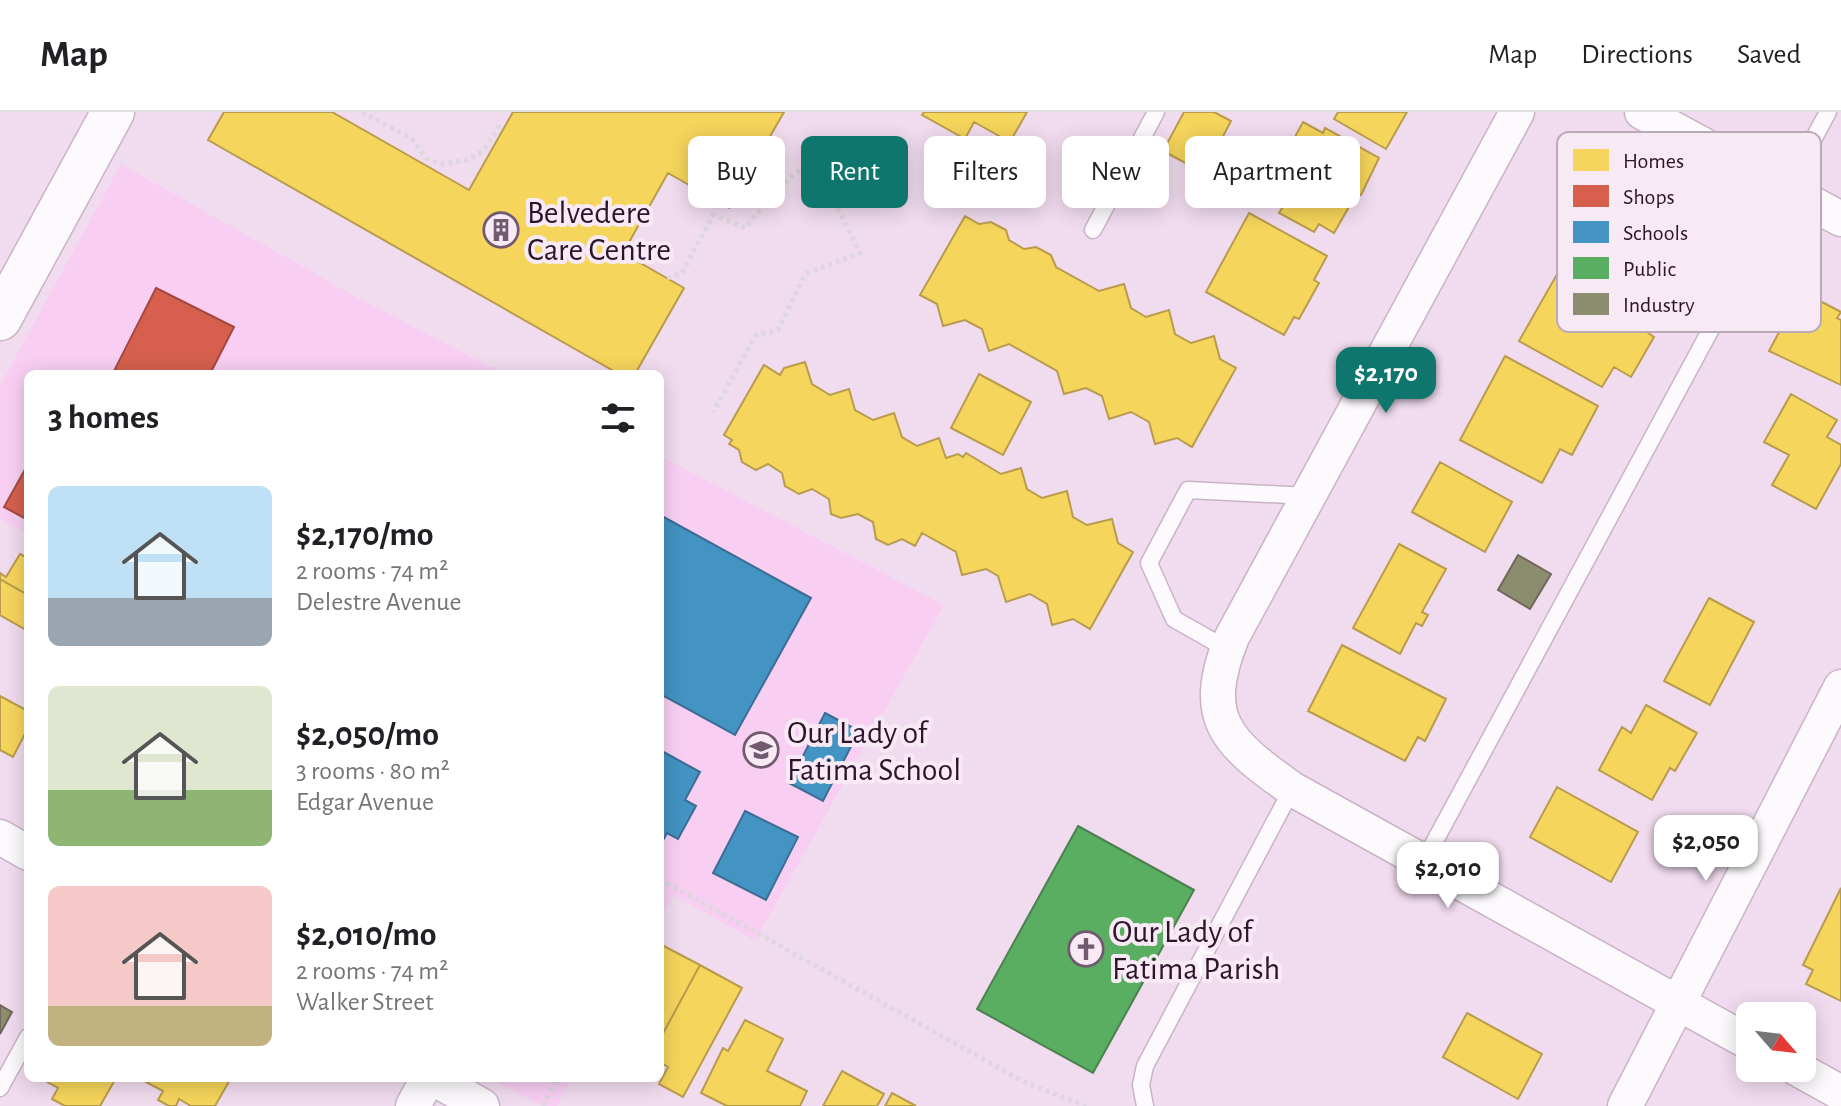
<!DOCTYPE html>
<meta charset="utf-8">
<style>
body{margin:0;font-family:"Alegreya Sans",sans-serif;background:#f6f6f6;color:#202124;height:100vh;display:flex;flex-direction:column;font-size:30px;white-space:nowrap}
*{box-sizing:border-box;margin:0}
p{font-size:26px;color:#757577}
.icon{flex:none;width:44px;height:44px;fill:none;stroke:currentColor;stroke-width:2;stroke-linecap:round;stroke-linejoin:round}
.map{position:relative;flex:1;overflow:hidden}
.panel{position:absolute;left:24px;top:258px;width:640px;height:712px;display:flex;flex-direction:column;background:#fff;border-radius:12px;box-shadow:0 4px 20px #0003}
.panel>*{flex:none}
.banner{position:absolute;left:688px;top:24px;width:760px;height:72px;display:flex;gap:16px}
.needle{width:52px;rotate:118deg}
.controls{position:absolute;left:1736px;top:890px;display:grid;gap:16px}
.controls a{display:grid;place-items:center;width:80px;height:80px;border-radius:12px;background:#fff;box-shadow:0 4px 20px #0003;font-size:40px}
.price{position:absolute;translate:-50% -68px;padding:0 18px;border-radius:16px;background:#fff;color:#222;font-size:26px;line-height:52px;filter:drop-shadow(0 2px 4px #0008)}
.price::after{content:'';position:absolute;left:50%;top:48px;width:24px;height:18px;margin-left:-12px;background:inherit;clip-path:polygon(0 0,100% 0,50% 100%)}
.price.selected{background:#0f766e;color:#fff}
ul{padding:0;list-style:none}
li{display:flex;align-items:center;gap:24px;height:200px;padding:0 24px}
li span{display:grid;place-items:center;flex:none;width:224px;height:160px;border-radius:12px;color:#555}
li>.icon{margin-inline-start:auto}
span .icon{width:96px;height:96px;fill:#fffc;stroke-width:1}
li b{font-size:34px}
h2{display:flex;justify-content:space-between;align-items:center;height:96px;padding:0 24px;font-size:34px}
.chip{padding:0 28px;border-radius:12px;background:#fff;box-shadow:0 4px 20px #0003;font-size:28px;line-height:72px}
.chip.selected{background:#0f766e;color:#fff}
header{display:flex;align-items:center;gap:48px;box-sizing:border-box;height:112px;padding:0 40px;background:#fff;border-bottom:2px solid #e0e0e0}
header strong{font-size:38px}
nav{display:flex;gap:44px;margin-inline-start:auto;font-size:28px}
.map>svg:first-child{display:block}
.built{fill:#f8cff3}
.homes{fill:#f6d55c;stroke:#b99b4d;stroke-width:2}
.shops{fill:#d6604d;stroke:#a34942;stroke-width:2}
.schools{fill:#4393c3;stroke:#3c6d95;stroke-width:2}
.public{fill:#5aae61;stroke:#4c8050;stroke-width:2}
.industry{fill:#8c8c6e;stroke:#6f685a;stroke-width:2}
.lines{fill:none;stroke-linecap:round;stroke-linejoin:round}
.service-casing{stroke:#c9b4c7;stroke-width:19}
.minor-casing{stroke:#c9b4c7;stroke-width:37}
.tertiary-casing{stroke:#c9b4c7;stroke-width:45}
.path{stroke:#ded7dd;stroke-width:5;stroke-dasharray:4 4;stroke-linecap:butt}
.service{stroke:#fdfafd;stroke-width:16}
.minor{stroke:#fdfafd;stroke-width:34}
.tertiary{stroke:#fdfafd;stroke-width:42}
.labels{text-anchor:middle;stroke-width:8;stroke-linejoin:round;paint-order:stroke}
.poi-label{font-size:32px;fill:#2c142a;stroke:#f7eaf5;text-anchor:start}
.key{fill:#f7eaf5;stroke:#baaab8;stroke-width:2}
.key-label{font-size:22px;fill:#2c142a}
</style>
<header>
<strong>Map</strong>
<nav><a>Map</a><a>Directions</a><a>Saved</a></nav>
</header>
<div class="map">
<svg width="1841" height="994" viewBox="0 0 1841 994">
<rect width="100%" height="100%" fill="#f1dcef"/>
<path class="built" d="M121 52 360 187 504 262H28V422L0 407V273Z
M660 344 944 493 755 829 674 783 660 807Z
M490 966H572L557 994H541Z"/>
<path class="homes" d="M224 0H332L469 78 513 0H784L729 96 668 61 623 141 684 176 635 262H619L208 28Z
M924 0H1027L1010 30 974 10 965 27 922 3Z
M1184 0H1214L1231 9 1204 61 1163 39Z
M1338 0H1407L1386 37 1334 7Z
M1303 10 1323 21 1325 16 1379 46 1361 83 1350 80 1345 90 1350 93 1334 121 1319 112 1314 120 1279 101 1284 93 1264 82Z
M1249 101 1327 144 1314 168 1319 171 1299 207 1294 205 1284 223 1206 180Z
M965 104 979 112 991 110 1006 118 1009 128 1024 137 1036 135 1051 143 1056 155 1099 179 1124 172 1131 196 1146 205 1169 198 1175 222 1191 231 1214 224 1220 247 1236 256 1192 335 1177 326 1155 332 1149 310 1131 300 1109 307 1102 284 1086 276 1064 282 1057 259 1009 232 989 239 982 217 965 208 943 214 937 192 920 183Z
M1560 157 1653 208 1647 220 1654 225 1631 265 1614 255 1602 275 1519 229Z
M1801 179 1841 200 1837 206 1841 208V273L1769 239Z
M1505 244 1598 294 1572 343 1560 337 1542 371 1460 328Z
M805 250 812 272 830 283 849 277 855 298 873 308 894 301 902 325 917 334 939 326 946 346 958 342 963 345 966 341 1001 362 1021 356 1027 377 1042 386 1067 379 1073 405 1087 413 1112 407 1118 431 1133 440 1090 517 1073 507 1052 513 1047 492 1030 482 1006 490 998 464 986 457 962 463 956 440 922 421 915 434 902 427 888 433 876 427 873 410 858 402 841 406 831 402 829 387 812 377 799 382 785 374 782 361 768 352 756 358 742 350 739 338 729 332 732 328 724 323 764 253 780 263 784 256Z
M979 262 1031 290 1003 343 951 316Z
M1791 282 1837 308 1827 325 1841 333V352L1816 397 1772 373 1789 343 1764 330Z
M1440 350 1512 390 1485 440 1412 400Z
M1399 432 1446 457 1422 500 1428 503 1422 514 1416 511 1400 542 1353 516Z
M20 442 28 446V483L0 467V461L6 465Z
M0 467 28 483V519L0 503Z
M1709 486 1754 510 1710 593 1664 569Z
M1342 533 1446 587 1425 629 1418 625 1405 649 1308 599Z
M0 584 28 599V616L13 645 0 638Z
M1646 593 1697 621 1675 659 1670 656 1652 688 1599 658 1622 615 1631 621Z
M1557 675 1638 720 1611 770 1530 725Z
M1841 776V889L1806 872 1813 858 1803 853Z
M660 832 700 853 660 927Z
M700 853 742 876 683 985 659 972 668 955 660 950V927Z
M1467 901 1542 942 1518 987 1443 945Z
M745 908 783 927 767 959 807 979 800 994H727L701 981 723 936 728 939Z
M842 959 884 982 877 994H823Z
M40 966H116L100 994H65L52 987 58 976Z
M148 966H231L215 994H191L179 987 176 994H169L158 988 163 979 146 970Z
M892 981 916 994H885Z"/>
<path class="shops" d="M156 176 234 215 210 262H124L115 257Z
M28 352V408L4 395Z"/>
<path class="schools" d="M660 403 811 486 735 623 660 582Z
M825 601 859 619 823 689 789 671Z
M660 638 700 660 685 688 696 694 678 727 667 721 660 734Z
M745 699 798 725 766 788 713 761Z"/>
<path class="public" d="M1078 714 1194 778 1093 961 977 897Z"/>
<path class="industry" d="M1518 443 1551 462 1530 497 1498 478Z
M0 893 12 900 0 922Z"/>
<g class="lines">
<defs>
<path id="service" d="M1093 118 1156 0
M1227 537 1174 507 1149 451 1188 378 1309 384
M1423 751 1828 0
M0 976 28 925
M1145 994 1141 973 1145 954 1292 677"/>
<path id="minor" d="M1517 0 1232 525C1199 607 1226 630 1292 677L1750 931
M1642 0 1841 107
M0 725 28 741
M1796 956 1841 981
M433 966 482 994
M413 994 428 966
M1625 994 1841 575"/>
<path id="tertiary" d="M0 207 113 0"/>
</defs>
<use href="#service" class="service-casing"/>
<use href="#minor" class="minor-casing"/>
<use href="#tertiary" class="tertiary-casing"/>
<path class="path" d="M362 0 412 27 426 46 441 52 468 48 483 39 499 15 503 18
M667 166 682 161 713 103 745 116C767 88 810 38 846 34L837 74 838 97 860 141 805 162 778 218 756 223 713 300
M660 767 1028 972 1086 994
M543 994 557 966"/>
<use href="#service" class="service"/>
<use href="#minor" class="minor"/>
<use href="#tertiary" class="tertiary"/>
</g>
<defs>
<symbol id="building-ring" viewBox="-11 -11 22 22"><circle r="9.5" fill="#f7eaf5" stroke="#715a6f" stroke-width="1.5"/><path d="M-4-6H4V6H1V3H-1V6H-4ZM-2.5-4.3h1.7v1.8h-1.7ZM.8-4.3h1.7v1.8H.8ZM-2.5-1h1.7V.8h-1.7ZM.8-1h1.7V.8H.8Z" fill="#715a6f"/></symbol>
<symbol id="school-ring" viewBox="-11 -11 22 22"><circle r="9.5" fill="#f7eaf5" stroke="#715a6f" stroke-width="1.5"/><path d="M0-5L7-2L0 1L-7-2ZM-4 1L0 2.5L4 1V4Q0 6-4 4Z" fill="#715a6f"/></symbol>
<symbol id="church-ring" viewBox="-11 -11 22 22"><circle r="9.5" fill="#f7eaf5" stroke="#715a6f" stroke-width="1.5"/><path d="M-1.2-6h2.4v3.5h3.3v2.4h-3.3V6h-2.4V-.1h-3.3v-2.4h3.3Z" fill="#715a6f"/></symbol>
</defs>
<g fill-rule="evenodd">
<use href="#building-ring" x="481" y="98" width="40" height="40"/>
<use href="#school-ring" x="741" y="618" width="40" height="40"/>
<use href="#church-ring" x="1066" y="817" width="40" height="40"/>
</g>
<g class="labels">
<g class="poi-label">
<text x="527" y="111">Belvedere<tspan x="527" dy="37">Care Centre</tspan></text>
<text x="787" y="631">Our Lady of<tspan x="787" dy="37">Fatima School</tspan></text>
<text x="1112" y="830">Our Lady of<tspan x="1112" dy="37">Fatima Parish</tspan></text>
</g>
</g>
<rect x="1557" y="20" width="264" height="200" rx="12" class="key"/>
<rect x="1573" y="37" width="36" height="22" fill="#f6d55c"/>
<rect x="1573" y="73" width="36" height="22" fill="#d6604d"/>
<rect x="1573" y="109" width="36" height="22" fill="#4393c3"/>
<rect x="1573" y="145" width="36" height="22" fill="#5aae61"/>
<rect x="1573" y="181" width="36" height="22" fill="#8c8c6e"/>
<g class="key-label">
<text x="1623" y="56">Homes</text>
<text x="1623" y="92">Shops</text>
<text x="1623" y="128">Schools</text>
<text x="1623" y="164">Public</text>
<text x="1623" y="200">Industry</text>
</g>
</svg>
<div class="controls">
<a><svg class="needle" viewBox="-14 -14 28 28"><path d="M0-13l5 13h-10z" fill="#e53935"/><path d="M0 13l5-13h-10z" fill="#757577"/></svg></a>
</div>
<b class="price selected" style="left:1386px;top:303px">$2,170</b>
<b class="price" style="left:1706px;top:771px">$2,050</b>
<b class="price" style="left:1448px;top:798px">$2,010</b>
<div class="banner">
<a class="chip">Buy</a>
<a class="chip selected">Rent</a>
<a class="chip">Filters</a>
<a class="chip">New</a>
<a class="chip">Apartment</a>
</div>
<section class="panel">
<h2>3 homes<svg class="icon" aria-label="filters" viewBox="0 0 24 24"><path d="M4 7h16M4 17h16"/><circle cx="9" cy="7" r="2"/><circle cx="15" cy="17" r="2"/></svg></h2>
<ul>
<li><span style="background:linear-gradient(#bfe0f5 70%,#9aa5b1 0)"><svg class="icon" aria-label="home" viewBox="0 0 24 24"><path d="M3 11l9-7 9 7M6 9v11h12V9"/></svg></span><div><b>$2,170/mo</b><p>2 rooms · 74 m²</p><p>Delestre Avenue</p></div></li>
<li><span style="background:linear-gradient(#dfe7d0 65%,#8fb573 0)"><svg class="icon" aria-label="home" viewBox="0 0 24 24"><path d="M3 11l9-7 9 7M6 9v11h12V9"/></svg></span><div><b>$2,050/mo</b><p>3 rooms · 80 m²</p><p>Edgar Avenue</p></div></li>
<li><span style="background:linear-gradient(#f6c9c9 75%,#c2b280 0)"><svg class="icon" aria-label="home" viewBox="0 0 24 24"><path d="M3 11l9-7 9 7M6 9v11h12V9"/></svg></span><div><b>$2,010/mo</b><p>2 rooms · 74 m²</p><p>Walker Street</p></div></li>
</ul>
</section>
</div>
